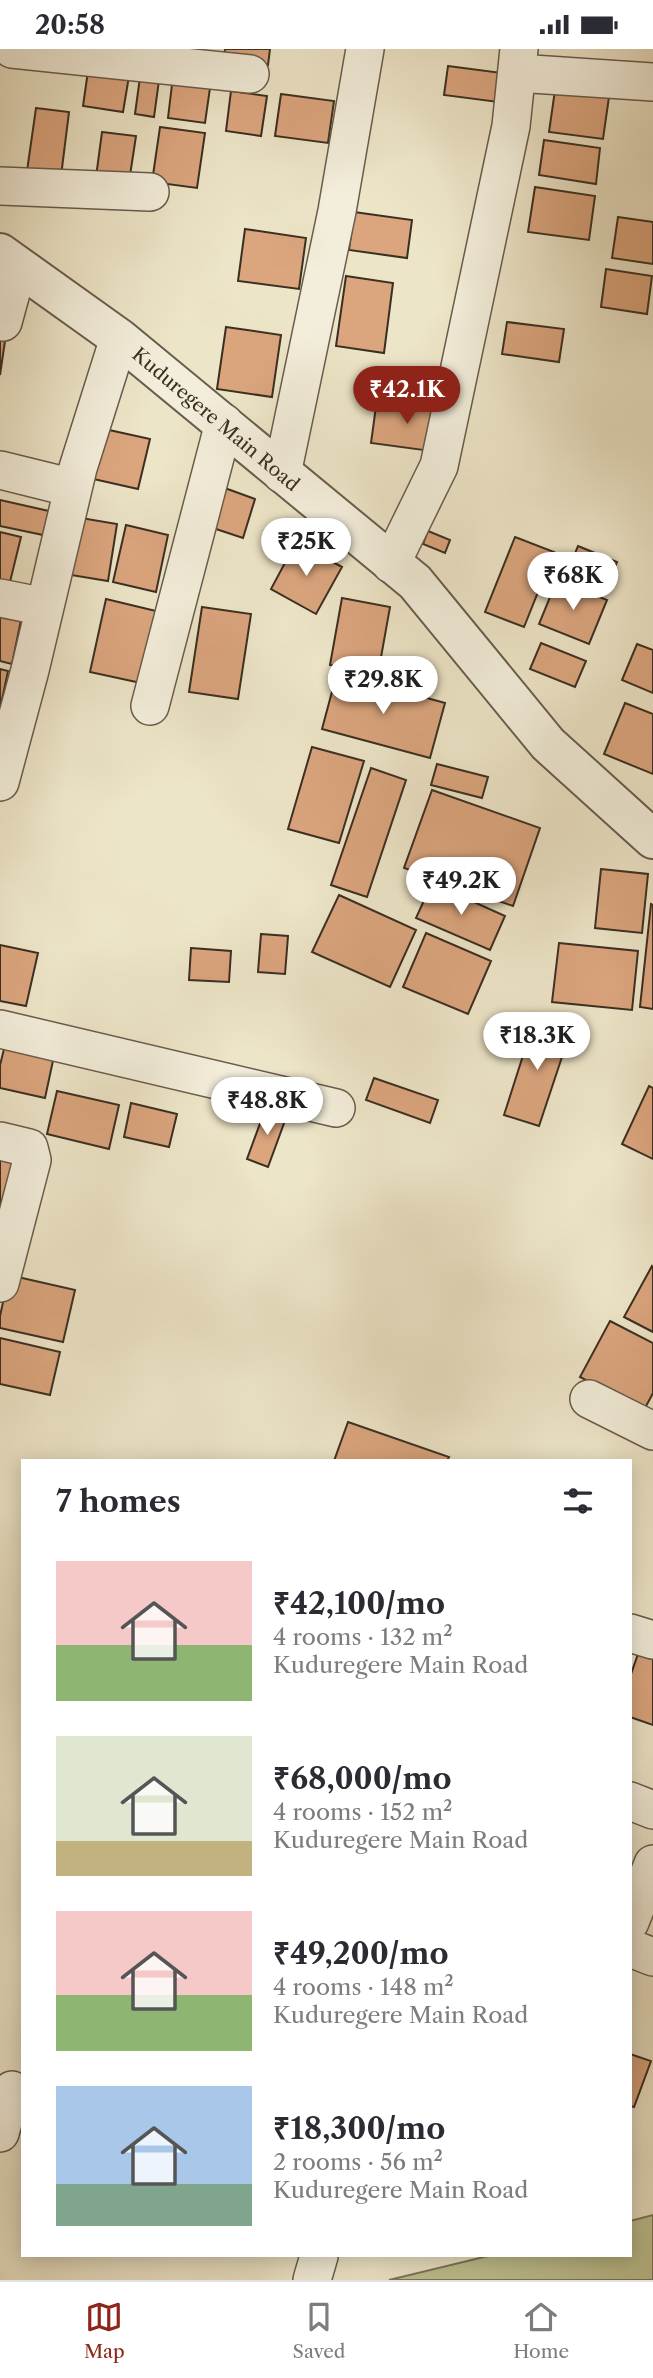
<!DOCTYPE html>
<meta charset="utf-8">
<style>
body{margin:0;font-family:"Libre Caslon Text",serif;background:#f7f7f7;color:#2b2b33;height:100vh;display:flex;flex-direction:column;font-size:26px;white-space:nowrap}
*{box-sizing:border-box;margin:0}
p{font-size:23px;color:#7c7c81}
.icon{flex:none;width:38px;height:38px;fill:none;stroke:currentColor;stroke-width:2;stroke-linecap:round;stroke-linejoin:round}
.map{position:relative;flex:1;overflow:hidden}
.sheet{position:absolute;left:21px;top:1410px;width:611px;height:798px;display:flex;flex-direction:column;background:#fff;border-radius:0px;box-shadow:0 4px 18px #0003}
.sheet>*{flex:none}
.price{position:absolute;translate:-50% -60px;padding:0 16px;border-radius:24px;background:#fff;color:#222;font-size:23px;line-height:46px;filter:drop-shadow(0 2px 4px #0008)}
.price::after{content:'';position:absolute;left:50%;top:42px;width:21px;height:16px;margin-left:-10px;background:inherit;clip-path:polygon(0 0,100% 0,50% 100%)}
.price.on{background:#8f2418;color:#fff}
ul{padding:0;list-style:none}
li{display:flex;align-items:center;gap:21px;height:175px;padding:0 35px}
li span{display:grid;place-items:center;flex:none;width:196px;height:140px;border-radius:0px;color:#555}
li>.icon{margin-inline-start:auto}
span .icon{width:84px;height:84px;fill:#fffc;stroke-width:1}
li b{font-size:30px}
h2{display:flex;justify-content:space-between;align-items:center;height:84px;padding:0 35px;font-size:30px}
.status{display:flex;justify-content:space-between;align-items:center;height:49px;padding:0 35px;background:#fff;direction:ltr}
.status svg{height:19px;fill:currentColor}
.dock{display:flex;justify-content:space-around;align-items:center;height:98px;border-top:2px solid #e1e1e2;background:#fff;font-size:19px;color:#7c7c81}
.dock a{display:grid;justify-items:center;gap:4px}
.dock .on{color:#8f2418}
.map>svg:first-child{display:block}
.green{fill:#bfc291;stroke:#7d785a;stroke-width:2}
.building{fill:#dba57e;stroke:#3b2f22;stroke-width:2}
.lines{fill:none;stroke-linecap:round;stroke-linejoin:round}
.minor-casing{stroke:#685c4c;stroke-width:40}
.tertiary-casing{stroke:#685c4c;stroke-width:42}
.minor{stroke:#f3eedb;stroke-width:37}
.tertiary{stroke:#f3eedb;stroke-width:38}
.labels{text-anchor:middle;stroke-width:5;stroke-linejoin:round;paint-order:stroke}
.street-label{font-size:19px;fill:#3b2f22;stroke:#f3eedb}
</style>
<div class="status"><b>20:58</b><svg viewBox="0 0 49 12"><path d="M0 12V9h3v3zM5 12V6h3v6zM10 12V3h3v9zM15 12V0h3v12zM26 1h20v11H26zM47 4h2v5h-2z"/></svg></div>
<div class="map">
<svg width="653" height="2231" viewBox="0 0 653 2231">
<rect width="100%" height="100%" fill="#ede5c8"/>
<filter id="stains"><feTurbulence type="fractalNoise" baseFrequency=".00286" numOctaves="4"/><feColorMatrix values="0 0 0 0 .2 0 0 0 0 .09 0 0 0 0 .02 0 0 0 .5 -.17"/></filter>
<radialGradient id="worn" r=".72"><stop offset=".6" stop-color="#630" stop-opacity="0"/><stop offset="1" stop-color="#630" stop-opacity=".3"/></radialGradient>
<path class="green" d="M653 2166V2231H389L488 2207H630V2172Z"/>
<path class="building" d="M225 0H270L268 16 224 10Z
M89 15 130 21 123 63 83 57Z
M448 17 502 24 498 53 444 46Z
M141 21 160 24 154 68 135 65Z
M173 27 211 32 205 74 168 69Z
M555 41 609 48 603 90 549 83Z
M231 42 267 47 261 87 226 82Z
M281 45 334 52 328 94 275 87Z
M36 59 69 63 61 127 27 122Z
M160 78 205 84 197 139 152 133Z
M102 83 136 87 129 133 96 128Z
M544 91 600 99 596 135 539 126Z
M535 138 595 147 589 191 528 183Z
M354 163 412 171 407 209 349 201Z
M618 168 653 173V215L612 209Z
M245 180 306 189 299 240 238 232Z
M606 220 652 227 647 265 601 258Z
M346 227 393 234 384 304 336 297Z
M507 273 564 280 559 313 502 305Z
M226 278 281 286 272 348 217 340Z
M0 292H5L0 326Z
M377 350 444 360 438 403 371 394Z
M100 379 150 390 138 440 89 429Z
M222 438 255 450 243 489 213 479Z
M0 451 49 462 43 486 0 477Z
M81 469 117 475 108 532 71 526Z
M126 476 168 486 156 543 113 533Z
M428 482 450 491 445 504 423 495Z
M0 483 21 488 8 541 0 539Z
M515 488 554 503 524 578 485 563Z
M296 493 342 518 316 565 271 540Z
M578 497 617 513 609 532 570 517Z
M557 531 607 551 589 595 539 575Z
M342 549 390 558 378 625 330 616Z
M106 550 156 562 141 634 90 623Z
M202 558 251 565 238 650 189 643Z
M0 566 21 571 12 615 0 612Z
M541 594 586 612 575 638 530 620Z
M637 595 653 601V644L622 631Z
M0 620 8 622 0 660Z
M337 624 445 654 430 709 322 680Z
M625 654 653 665V725L604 705Z
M312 698 364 712 339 794 288 780Z
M437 715 488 728 482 749 431 736Z
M371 719 406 731 367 848 331 836Z
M432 741 540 779 513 857 404 819Z
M601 820 648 825 642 884 595 879Z
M432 834 505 867 490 901 416 869Z
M339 846 416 881 390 938 312 903Z
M651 855 653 856V960L640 958Z
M426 884 491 912 468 965 403 938Z
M261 885 288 887 285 925 258 923Z
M559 894 638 902 632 961 552 953Z
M0 896 38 904 26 957 0 952Z
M191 899 231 902 229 933 189 931Z
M535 969 571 981 539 1077 504 1066Z
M5 996 54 1007 45 1049 0 1039V1016Z
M374 1029 438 1051 430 1074 366 1051Z
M649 1037 653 1039V1110L622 1095Z
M57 1042 119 1056 109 1100 47 1085Z
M131 1054 177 1065 169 1098 124 1088Z
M266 1058 287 1066 268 1118 247 1110Z
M0 1109 17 1113 6 1161 0 1159Z
M652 1217 653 1218V1283L624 1268Z
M9 1226 75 1241 63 1293 0 1279V1267Z
M610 1272 653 1294V1344L644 1361 580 1328Z
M0 1289 60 1303 50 1346 0 1335Z
M348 1373 449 1408 447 1412H334Z
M639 1602 653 1607V1676L630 1668V1628Z
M630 2005 651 2012 634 2058 630 2057Z"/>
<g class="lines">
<defs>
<path id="minor" d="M12 0 250 25
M517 24 653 33
M0 137 150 143
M0 272 3 273 18 218
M0 421 73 439
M282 425 337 162 365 0
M391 515 439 417 511 77 519 0
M0 549 45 558
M150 657 224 374
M0 733 30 621 78 419 119 289
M0 980 336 1059
M0 1092 29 1099 32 1111 0 1234
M589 1350 653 1382
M630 1584 653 1591
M630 1752 653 1761
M630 1873 653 1815
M630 1899 653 1908
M0 2084 12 2041
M312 2231 319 2207"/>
<path id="tertiary" d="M0 204 119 289 415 533 548 695 653 790"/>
</defs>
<use href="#minor" class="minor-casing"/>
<use href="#tertiary" class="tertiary-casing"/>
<use href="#minor" class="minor"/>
<use href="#tertiary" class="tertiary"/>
</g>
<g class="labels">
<g class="street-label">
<text transform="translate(216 370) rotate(40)" y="7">Kuduregere Main Road</text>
</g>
</g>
<rect width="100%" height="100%" filter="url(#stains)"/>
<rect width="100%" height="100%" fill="url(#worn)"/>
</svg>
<b class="price on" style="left:407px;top:377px">₹42.1K</b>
<b class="price" style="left:306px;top:529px">₹25K</b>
<b class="price" style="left:573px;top:563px">₹68K</b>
<b class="price" style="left:383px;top:667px">₹29.8K</b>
<b class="price" style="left:461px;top:868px">₹49.2K</b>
<b class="price" style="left:537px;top:1023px">₹18.3K</b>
<b class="price" style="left:267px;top:1088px">₹48.8K</b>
<section class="sheet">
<h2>7 homes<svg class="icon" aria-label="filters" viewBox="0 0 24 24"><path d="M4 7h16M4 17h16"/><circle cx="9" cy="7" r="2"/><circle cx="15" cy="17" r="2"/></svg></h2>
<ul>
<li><span style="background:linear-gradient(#f6c9c9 60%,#8fb573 0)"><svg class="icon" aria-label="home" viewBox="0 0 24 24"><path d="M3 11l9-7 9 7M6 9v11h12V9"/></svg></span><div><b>₹42,100/mo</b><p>4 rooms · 132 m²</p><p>Kuduregere Main Road</p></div></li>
<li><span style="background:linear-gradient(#dfe7d0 75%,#c2b280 0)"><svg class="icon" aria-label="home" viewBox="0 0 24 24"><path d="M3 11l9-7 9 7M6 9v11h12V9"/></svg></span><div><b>₹68,000/mo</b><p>4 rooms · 152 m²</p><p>Kuduregere Main Road</p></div></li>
<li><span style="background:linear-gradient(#f6c9c9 60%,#8fb573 0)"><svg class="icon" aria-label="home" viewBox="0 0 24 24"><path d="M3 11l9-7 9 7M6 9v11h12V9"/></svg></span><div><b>₹49,200/mo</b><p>4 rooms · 148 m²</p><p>Kuduregere Main Road</p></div></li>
<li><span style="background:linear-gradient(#a9c7e8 70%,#7fa58c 0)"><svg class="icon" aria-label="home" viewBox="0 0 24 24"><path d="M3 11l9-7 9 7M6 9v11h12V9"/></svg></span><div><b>₹18,300/mo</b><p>2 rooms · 56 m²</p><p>Kuduregere Main Road</p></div></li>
</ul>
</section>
</div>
<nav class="dock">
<a class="on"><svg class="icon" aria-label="map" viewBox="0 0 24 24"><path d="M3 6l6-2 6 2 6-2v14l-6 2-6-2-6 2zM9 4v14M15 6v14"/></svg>Map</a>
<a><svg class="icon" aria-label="saved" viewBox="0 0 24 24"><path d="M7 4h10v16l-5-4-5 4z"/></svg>Saved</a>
<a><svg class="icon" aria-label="home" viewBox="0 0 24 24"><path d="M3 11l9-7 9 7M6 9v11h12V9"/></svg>Home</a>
</nav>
